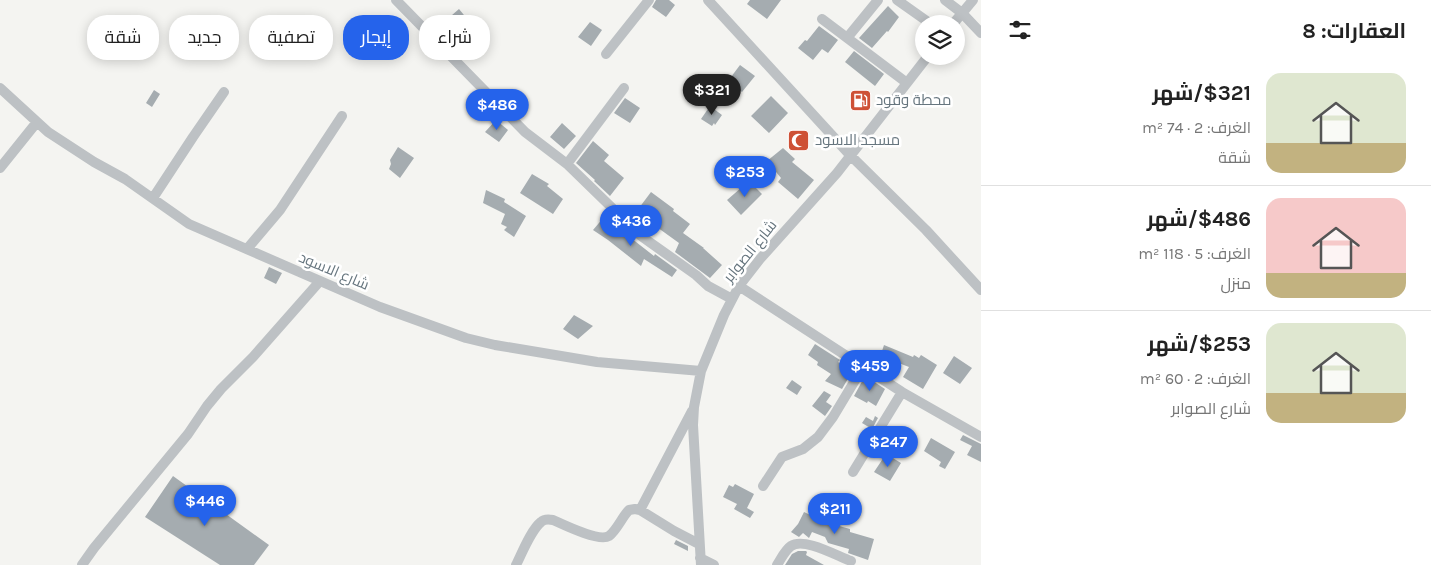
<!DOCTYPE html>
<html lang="ar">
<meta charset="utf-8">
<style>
body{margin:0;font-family:Karla,Cairo,sans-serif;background:#f2f2f2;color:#222;direction:rtl;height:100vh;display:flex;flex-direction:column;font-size:19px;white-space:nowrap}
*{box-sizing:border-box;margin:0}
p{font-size:16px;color:#767676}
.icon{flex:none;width:28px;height:28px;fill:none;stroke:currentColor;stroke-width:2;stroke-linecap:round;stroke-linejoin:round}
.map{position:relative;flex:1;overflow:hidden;direction:ltr}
.panel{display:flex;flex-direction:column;background:#fff;width:450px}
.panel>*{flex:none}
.guide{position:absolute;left:15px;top:15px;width:475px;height:45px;direction:rtl;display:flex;gap:10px}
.tools{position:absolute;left:915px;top:15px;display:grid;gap:10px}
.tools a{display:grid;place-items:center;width:50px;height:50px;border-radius:50%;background:#fff;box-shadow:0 2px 12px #0003;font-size:25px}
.price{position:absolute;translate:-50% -42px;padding:0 11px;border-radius:18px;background:#2563eb;color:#fff;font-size:16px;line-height:32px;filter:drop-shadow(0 1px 2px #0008)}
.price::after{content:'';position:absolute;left:50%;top:30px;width:15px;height:11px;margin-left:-8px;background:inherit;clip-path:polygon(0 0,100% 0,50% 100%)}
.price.active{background:#222;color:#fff}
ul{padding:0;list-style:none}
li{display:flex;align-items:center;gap:15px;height:125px;padding:0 25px}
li+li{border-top:1px solid #e0e0e0}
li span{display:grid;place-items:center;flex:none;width:140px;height:100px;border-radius:15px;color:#555}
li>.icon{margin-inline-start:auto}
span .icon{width:60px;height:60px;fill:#fffc;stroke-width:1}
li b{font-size:21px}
h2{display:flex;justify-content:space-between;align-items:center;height:60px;padding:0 25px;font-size:21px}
.pill{padding:0 18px;border-radius:20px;background:#fff;box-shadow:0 2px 12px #0003;font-size:18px;line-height:45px}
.pill.active{background:#2563eb;color:#fff}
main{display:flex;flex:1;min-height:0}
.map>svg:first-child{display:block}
.building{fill:#a5acb0}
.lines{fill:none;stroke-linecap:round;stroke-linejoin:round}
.minor{stroke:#bdc1c4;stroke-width:10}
.labels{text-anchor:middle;stroke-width:5;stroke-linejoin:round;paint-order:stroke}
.poi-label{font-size:15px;fill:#66757e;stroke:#fff;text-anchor:start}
.street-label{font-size:15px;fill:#66757e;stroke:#fff}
</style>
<main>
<section class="panel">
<h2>العقارات: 8<svg class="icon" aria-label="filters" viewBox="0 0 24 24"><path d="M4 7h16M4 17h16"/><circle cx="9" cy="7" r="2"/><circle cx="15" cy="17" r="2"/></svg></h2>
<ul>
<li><span style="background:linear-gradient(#dfe7d0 70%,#c2b280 0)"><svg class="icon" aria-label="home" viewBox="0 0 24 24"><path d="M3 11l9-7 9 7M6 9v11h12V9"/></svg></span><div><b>$321/شهر</b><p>الغرف: 2 · 74 m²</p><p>شقة</p></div></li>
<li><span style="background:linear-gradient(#f6c9c9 75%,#c2b280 0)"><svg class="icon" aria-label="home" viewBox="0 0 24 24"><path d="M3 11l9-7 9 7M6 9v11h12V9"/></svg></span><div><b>$486/شهر</b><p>الغرف: 5 · 118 m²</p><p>منزل</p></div></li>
<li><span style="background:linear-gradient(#dfe7d0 70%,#c2b280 0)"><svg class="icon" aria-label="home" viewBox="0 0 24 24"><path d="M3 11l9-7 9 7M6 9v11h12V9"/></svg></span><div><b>$253/شهر</b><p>الغرف: 2 · 60 m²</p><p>شارع الصوابر</p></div></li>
</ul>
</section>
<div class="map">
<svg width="981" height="565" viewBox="0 0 981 565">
<rect width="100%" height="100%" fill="#f4f4f1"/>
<path class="building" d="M656 0H669L675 5 666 17 652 7Z
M750 0H781L767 19 747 4Z
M888 6 899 17 888 32 887 31 872 48 859 38Z
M459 9 473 26 451 44 437 28Z
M590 22 602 30 591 46 578 37Z
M819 26 838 40 828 53 822 49 813 60 798 48 805 40 807 41Z
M854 51 884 74 875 86 845 62Z
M740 65 755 76 742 92 728 81Z
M154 90 160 94 152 107 146 103Z
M771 96 788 113 769 133 751 116Z
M625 98 640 108 630 123 614 113Z
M710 106 722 115 715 125 714 123 712 126 701 119Z
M496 120 508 130 499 142 485 132Z
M562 123 576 136 564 149 550 137Z
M593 141 609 155 604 161 624 178 610 196 594 181 595 180 576 163Z
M398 147 414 158 400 178 389 169 391 164 390 160Z
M783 148 795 159 792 162 814 180 798 199 778 182 781 178 767 161Z
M532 174 549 184 547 186 563 199 553 214 520 193Z
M749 181 762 194 741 215 727 200Z
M486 190 505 199 504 202 526 216 514 237 504 230 507 227 501 224 505 214 483 203Z
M651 192 674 209 673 211 690 224 683 233 704 248H703L722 265 710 278 675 252 679 243 636 212Z
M604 217 654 256 655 254 677 270 672 277 644 259 641 266 608 240 593 230Z
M269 267 282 273 276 284 264 278Z
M574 315 593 326 578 339 563 329Z
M815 344 840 360 838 362 853 370 842 389 825 381 831 374 817 365 818 362 808 355Z
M884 345 913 357 914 355 919 358 921 355 937 365 923 389 903 377 909 367 896 362 891 373 884 370 888 362 884 361 886 356 881 354Z
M954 356 972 368 960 384 943 373Z
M865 376 885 389 876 406 868 401 867 403 854 396Z
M792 380 802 387 797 395 786 388Z
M824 391 831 395 826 402 832 406 825 416 812 406Z
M875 416 878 418 872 429 862 423 866 417 873 421Z
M963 435 981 444V462L967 455 972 446 960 440Z
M931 438 955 452 945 469 939 466 941 462 924 451Z
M886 454 901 463 890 481 874 472Z
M173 476 269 545 254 565H220L145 517Z
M735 484 754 494 747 508 754 512 750 518 734 509 737 504 723 497 729 485 733 487Z
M804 512 821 520 823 514 834 519 832 524 850 529V532L874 539 868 560 848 553 849 549 828 543 825 537 812 532 809 538 803 533 799 537 791 532 798 524Z
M676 540 688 546V551L674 544Z
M798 551H806L807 552 806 555 824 565H785L792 554Z"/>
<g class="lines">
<path class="minor" d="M396 0 525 132 567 164 641 236 696 275 708 286 732 299
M708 0 850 155 926 230 981 290
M897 0 931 24
M945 0 962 13 981 33
M822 19 907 83
M953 24 973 0
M847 38 878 0
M606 54 649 0
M0 88 48 132 94 162 125 179 189 224 380 307 466 338 495 345 597 362 701 371
M567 164 624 88
M0 168 37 122
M153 198 193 137 224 92
M247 249 280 210 342 116
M739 286 902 392 981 437
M853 472 902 392
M763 486 782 457 803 449 818 437 833 417 863 367
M640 510 692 411
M700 558 714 565
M82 565 94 548 188 434 207 406 221 389 253 357 320 281
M516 565C522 553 531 530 541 522 544 519 548 519 553 520 564 525 599 542 609 536 617 530 622 517 629 510L635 509 640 510 674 531 699 544
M701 565 693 425 694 407 701 371 724 315 739 286 760 259 837 173 928 56
M777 565C781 559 785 550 791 546 804 537 837 556 851 561"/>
</g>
<defs>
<symbol id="fuel-square" viewBox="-11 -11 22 22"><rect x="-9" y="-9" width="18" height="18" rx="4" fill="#ce5136" stroke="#fff"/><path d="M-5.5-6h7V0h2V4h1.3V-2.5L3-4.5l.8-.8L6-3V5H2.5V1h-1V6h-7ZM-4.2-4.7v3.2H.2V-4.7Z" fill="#fff"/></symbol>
<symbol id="mosque-square" viewBox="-11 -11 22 22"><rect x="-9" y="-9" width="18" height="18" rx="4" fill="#ce5136" stroke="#fff"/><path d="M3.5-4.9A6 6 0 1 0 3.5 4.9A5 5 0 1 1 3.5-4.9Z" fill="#fff"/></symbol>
</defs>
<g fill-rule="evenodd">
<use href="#fuel-square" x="848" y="88" width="25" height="25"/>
<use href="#mosque-square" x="786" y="128" width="25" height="25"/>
</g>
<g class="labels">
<g class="poi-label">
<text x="876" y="105">محطة وقود</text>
<text x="815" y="145">مسجد الاسود</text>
</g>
<g class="street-label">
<text transform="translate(750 251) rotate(-51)" y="5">شارع الصوابر</text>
<text transform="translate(334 271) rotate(23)" y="5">شارع الاسود</text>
</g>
</g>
</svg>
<div class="tools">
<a><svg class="icon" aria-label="layers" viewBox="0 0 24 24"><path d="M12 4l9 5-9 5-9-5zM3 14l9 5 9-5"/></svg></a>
</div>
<b class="price active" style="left:712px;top:116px">$321</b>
<b class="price" style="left:497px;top:131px">$486</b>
<b class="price" style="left:745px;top:198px">$253</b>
<b class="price" style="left:631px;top:247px">$436</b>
<b class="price" style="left:870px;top:392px">$459</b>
<b class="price" style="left:888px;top:468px">$247</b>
<b class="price" style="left:205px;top:527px">$446</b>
<b class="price" style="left:835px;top:535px">$211</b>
<div class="guide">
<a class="pill">شراء</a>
<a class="pill active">إيجار</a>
<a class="pill">تصفية</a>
<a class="pill">جديد</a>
<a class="pill">شقة</a>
</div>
</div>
</main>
